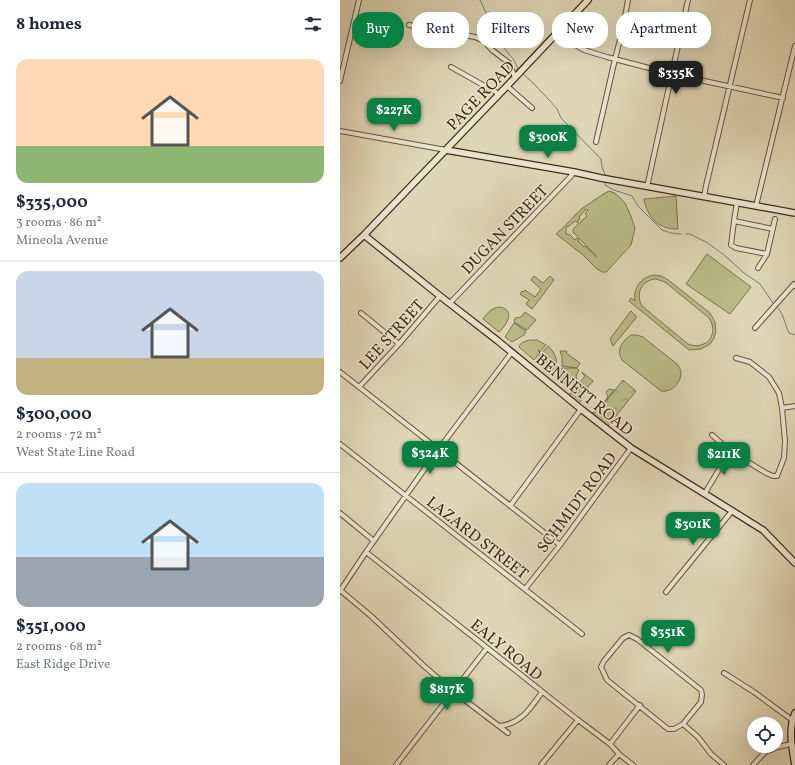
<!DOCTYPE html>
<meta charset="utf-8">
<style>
body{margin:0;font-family:Vollkorn,serif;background:#f6f6f7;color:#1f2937;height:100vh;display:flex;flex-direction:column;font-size:15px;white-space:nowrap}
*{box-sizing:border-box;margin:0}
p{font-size:13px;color:#747a83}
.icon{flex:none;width:22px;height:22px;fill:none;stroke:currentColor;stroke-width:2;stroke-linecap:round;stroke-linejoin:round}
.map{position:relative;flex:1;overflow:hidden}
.details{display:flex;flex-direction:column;background:#fff;width:340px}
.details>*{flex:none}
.banner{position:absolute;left:12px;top:12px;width:380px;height:36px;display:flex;gap:8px}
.fabs{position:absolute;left:407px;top:717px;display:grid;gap:8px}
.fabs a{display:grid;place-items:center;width:36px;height:36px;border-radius:50%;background:#fff;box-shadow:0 4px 16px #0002;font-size:20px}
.price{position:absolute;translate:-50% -34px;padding:0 9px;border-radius:8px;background:#0b8043;color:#fff;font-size:13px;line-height:26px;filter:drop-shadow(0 1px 2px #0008)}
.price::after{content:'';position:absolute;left:50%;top:24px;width:12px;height:9px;margin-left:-6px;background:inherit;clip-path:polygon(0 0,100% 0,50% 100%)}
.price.selected{background:#222;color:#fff}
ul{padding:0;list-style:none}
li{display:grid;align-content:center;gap:8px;height:212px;padding:0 16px}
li+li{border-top:1px solid #e0e1e3}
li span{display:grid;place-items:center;height:124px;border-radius:12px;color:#555}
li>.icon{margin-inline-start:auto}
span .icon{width:72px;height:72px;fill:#fffc;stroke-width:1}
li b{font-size:17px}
h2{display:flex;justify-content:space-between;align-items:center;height:48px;padding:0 16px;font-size:17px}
.tag{padding:0 14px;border-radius:16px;background:#fff;box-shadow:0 4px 16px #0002;font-size:14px;line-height:36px}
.tag.selected{background:#0b8043;color:#fff}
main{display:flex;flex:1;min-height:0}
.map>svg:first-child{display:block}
.grass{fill:#babb88;stroke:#7d724b;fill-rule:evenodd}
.forest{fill:url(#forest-crowns);stroke:#7d724b}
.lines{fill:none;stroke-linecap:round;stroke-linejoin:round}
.stream{stroke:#737f72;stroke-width:1}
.street-casing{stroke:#685538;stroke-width:6}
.secondary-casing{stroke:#402a0e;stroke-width:8}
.street{stroke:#eae4cf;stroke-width:4}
.secondary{stroke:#eae4cf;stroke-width:5.5}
.labels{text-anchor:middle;stroke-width:3;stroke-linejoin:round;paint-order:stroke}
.street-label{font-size:16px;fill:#402a0e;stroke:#eae4cf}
</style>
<main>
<section class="details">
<h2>8 homes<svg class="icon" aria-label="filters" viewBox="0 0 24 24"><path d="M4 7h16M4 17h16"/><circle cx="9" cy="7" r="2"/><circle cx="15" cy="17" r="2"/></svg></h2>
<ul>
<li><span style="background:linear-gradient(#ffd9b3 70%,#8fb573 0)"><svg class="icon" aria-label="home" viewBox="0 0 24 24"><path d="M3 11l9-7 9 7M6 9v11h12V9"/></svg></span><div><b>$335,000</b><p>3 rooms · 86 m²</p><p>Mineola Avenue</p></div></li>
<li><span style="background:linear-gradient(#c9d6e8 70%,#c2b280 0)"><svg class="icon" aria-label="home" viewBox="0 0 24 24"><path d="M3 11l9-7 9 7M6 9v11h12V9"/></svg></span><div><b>$300,000</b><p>2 rooms · 72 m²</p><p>West State Line Road</p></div></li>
<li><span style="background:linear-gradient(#bfe0f5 60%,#9aa5b1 0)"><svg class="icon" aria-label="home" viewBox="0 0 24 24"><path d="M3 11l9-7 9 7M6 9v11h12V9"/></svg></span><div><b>$351,000</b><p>2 rooms · 68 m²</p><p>East Ridge Drive</p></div></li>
</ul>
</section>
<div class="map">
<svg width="455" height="765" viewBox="0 0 455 765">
<defs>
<pattern id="forest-crowns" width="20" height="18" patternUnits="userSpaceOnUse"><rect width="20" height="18" fill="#babb88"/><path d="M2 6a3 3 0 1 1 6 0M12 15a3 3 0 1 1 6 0" fill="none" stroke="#99986e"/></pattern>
</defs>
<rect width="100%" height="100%" fill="#dfd6b5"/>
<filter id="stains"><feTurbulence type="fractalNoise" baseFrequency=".005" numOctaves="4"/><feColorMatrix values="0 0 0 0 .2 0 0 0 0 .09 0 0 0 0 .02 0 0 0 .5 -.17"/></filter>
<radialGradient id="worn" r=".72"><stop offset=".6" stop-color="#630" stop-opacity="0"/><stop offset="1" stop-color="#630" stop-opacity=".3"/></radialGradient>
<path class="grass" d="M269 191 272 192 276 194 285 203 290 214 295 228 291 245 269 269 266 272H262L257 269 242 254 216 234 224 227 240 210 262 195ZM246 209 248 210 245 214 247 216 233 229V232L257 257 245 246 244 247 238 241 239 240 237 238 235 240 230 235 226 234V227L229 226 235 221 238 223V220L240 219 239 217Z
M336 196 338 229C319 230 307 217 304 199Z
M367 254 411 287 390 314 346 284Z
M314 275 321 276 327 279 370 313 375 322 376 332 374 338 370 344 361 349 349 350 289 301 291 298 295 301C293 288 301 277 314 275ZM316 279 325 282 369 318C380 334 366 351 348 344L302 306C295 293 302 280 316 279Z
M194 276 203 283 210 276 214 280 192 309 186 304 189 300 180 294 182 291 183 292 185 290 195 297 201 289 191 280Z
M159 307C176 309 167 325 159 332L143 319C147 313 152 308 159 307Z
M291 311 296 316V318L273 346 270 339Z
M185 312 196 320 187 330 174 322 175 318 181 317Z
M174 323 186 331 184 335 172 342 165 337Z
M291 335H297L303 337 337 364C339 367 341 369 341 373 341 383 331 393 321 391L282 360C276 350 282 341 291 335Z
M190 340H197L206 345 200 352 199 350 198 351 200 353 194 360 179 347C180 342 186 341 190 340Z
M208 346C216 353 220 365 212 374L196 361 201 354 203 356 204 355 202 353Z
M220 351H227L226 353 240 363 237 368 222 366V357Z
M222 368H236L239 370 236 376 237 380 228 386 218 378 220 375Z
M242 372 253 381 245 390H246L242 396 241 401 239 403 229 395 230 393 231 394 245 376 242 373Z
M269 389 274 390 259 410 272 420 268 426 252 413 253 412 255 413 268 397 266 392Z"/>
<path class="forest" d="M283 380 296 391 272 421 259 410Z"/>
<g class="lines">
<path class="stream" d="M140 0 147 15 149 26 159 42 174 60 178 69
M183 74 193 83 210 101 217 109 221 118 261 159 262 167 265 175
M265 182V185L274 190 292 196 298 206 322 230 331 233 341 234
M346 234H350L366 242 383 254 404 273 420 284 433 303
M438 308C444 315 445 325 449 333L455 335"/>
<defs>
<path id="street" d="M69 25 135 37 144 41 152 50 169 63 175 77
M216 34 244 50 267 57 332 74 443 98
M111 67 159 94
M0 81 19 0
M167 86 192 108
M0 131 106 150
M256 142 275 59 283 28 288 0
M307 187 348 0
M364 197 366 186 410 0
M416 206 455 46
M394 221 397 202
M427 254 396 248 391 245 394 221 433 229
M418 268 427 254 435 219
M110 303 232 175 234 172
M21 313 59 344
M415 328 454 284 455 286
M0 372 220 545
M19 387 59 344 100 296
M442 408 455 406
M372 435 390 451 426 473 433 476H437L444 458 445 441 442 408 439 393 429 377 410 362 396 358
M0 444 242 634
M365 493 390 451
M170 506 241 409
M0 513 34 541
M26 552 238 720 270 744 279 754 293 765
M185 589 220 545 291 448
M0 590 31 616 84 666 113 691 168 733
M0 591 26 552 98 450 172 352
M326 592 392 511
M289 635 297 639 361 690 362 695 361 702 343 724 334 729H328L267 680 261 667 264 661 283 638Z
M384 673 414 692 452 720
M343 724 358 737 371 754 384 765
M159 726C181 724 190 709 202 692
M270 744 300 705
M56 765 147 648
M201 765 238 720
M269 765 279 754
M413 765 425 752 438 747 451 744"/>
<path id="secondary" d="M106 150 234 172 261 178 455 213
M24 235 100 296 158 341 241 409 291 448 423 530 455 563
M0 258 24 235 167 86 248 0
M455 765C452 748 448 729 455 713"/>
</defs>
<use href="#street" class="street-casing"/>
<use href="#secondary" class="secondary-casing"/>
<use href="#street" class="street"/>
<use href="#secondary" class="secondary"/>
</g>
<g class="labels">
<g class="street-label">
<text transform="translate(140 95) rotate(-46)" y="6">PAGE ROAD</text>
<text transform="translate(164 229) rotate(-46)" y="6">DUGAN STREET</text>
<text transform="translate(51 334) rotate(-48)" y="6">LEE STREET</text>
<text transform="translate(245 394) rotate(39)" y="6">BENNETT ROAD</text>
<text transform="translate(236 502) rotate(-53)" y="6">SCHMIDT ROAD</text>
<text transform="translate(138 537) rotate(38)" y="6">LAZARD STREET</text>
<text transform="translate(167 649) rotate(39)" y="6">EALY ROAD</text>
</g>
</g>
<rect width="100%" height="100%" filter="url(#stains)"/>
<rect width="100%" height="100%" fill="url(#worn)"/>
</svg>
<div class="fabs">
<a><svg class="icon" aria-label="locate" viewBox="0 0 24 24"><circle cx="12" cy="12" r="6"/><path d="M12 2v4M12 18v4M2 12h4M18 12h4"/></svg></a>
</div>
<b class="price selected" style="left:336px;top:95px">$335K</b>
<b class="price" style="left:54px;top:132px">$227K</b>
<b class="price" style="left:208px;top:159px">$300K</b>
<b class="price" style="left:90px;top:475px">$324K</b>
<b class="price" style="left:384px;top:476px">$211K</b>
<b class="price" style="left:353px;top:546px">$301K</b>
<b class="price" style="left:328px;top:654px">$351K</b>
<b class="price" style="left:107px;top:711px">$817K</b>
<div class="banner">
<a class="tag selected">Buy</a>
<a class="tag">Rent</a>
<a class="tag">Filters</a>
<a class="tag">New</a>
<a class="tag">Apartment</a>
</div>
</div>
</main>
